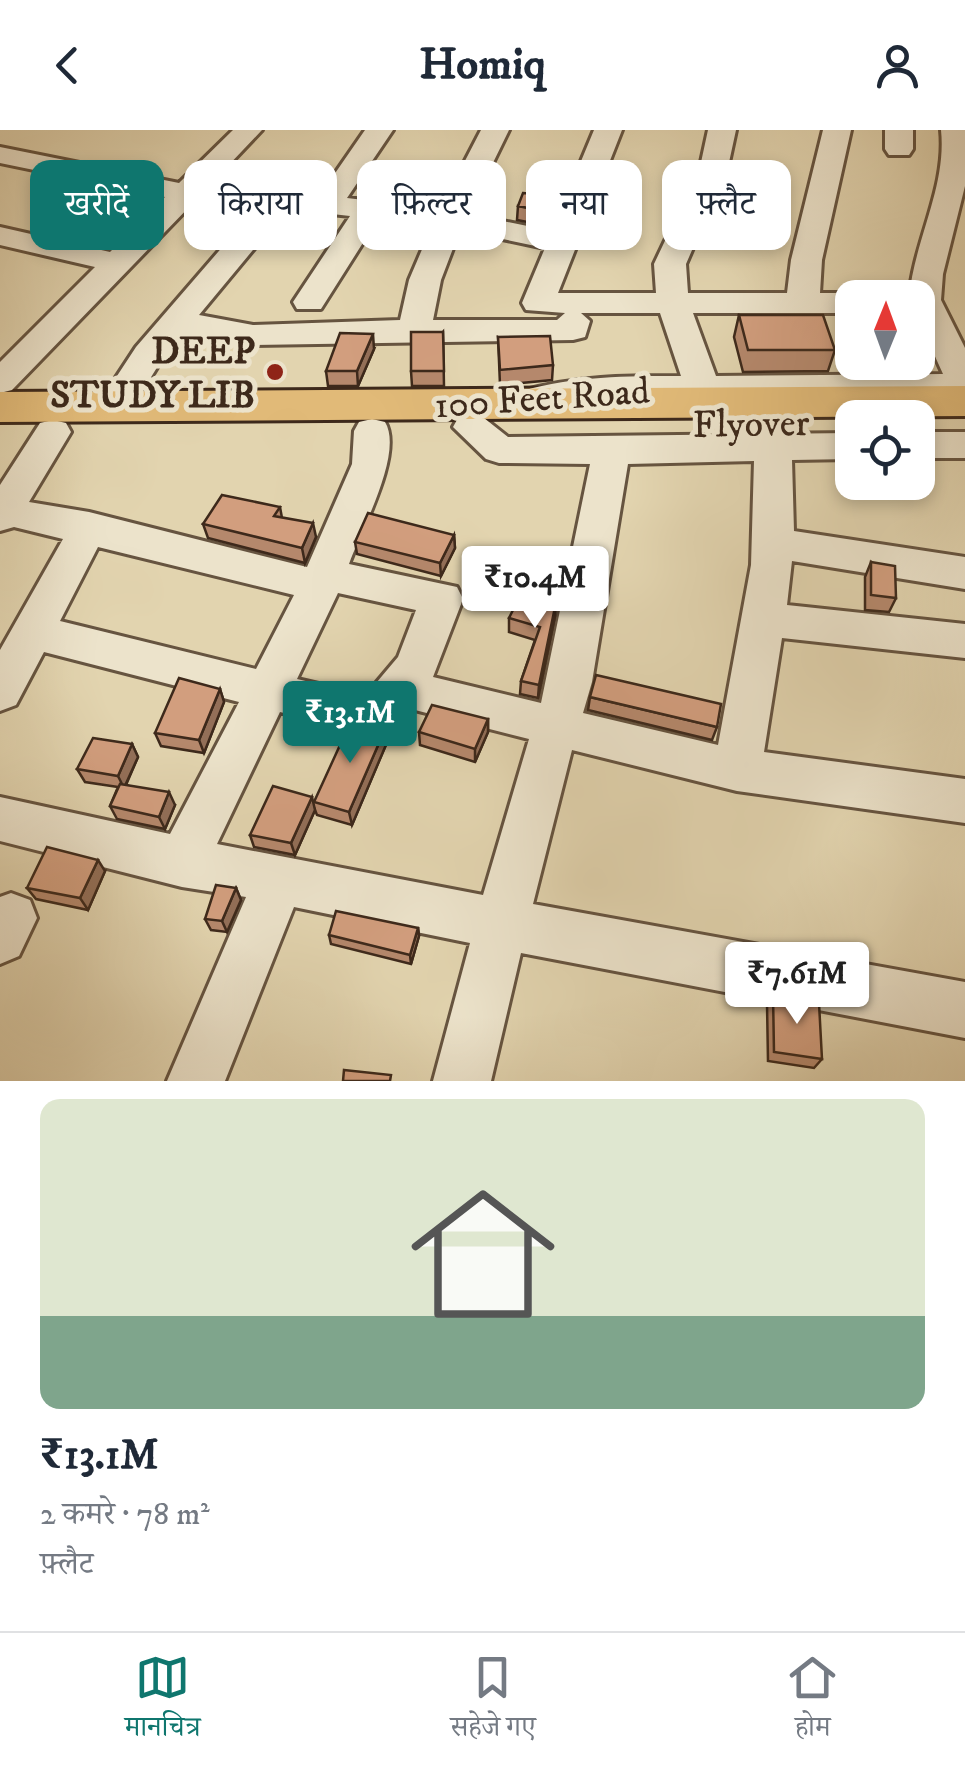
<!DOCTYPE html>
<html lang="hi">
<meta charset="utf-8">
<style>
body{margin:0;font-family:"IM FELL DW Pica","Noto Serif Devanagari",serif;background:#f2f2f3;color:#1f2937;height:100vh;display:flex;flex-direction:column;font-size:38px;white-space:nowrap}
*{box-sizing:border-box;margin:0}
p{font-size:32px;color:#747a83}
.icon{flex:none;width:55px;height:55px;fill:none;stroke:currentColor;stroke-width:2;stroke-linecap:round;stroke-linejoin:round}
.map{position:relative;height:951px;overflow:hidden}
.side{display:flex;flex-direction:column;background:#fff;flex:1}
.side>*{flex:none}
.hud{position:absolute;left:30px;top:30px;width:905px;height:90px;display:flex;gap:20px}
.needle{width:65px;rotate:1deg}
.buttons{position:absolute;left:835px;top:150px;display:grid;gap:20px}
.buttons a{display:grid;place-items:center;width:100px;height:100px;border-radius:20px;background:#fff;box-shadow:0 5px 15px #0003;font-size:50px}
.price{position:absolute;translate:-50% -85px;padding:0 22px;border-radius:10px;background:#fff;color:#222;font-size:32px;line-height:65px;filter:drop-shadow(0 2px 5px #0008)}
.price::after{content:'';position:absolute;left:50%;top:60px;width:30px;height:22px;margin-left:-15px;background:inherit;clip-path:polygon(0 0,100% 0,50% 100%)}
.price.selected{background:#0f766e;color:#fff}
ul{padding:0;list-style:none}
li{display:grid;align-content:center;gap:20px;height:530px;padding:0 40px}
li span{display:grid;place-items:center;height:310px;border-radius:20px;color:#555}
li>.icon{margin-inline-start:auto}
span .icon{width:180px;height:180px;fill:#fffc;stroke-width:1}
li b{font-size:42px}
.chip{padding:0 35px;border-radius:20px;background:#fff;box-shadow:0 5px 15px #0003;font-size:35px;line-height:90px}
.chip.selected{background:#0f766e;color:#fff}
header{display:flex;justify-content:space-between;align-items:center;height:130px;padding:0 40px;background:#fff;font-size:45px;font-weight:800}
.tab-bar{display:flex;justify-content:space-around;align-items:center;height:140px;border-top:2px solid #e0e1e3;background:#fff;font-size:28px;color:#747a83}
.tab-bar a{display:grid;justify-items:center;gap:5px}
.tab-bar .selected{color:#0f766e}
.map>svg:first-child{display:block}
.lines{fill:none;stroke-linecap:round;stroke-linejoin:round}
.minor-casing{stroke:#665440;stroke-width:6}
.major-casing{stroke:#3d291b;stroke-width:6}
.minor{fill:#ece3cb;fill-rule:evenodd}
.major{fill:#e1ba78;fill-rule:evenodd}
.wall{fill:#b5886c;stroke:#3d291b;stroke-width:2.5}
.shaded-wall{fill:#936f58;stroke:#3d291b;stroke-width:2.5}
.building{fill:#d29e7e;stroke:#3d291b;stroke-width:2.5}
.poi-dot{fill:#8f2418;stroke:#ece3cb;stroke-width:4}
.labels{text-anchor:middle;stroke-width:10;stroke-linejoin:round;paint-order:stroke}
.poi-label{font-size:38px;font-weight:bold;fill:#3d291b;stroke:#ece3cb;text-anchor:end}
.street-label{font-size:38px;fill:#3d291b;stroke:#ece3cb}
</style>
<header><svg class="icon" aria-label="back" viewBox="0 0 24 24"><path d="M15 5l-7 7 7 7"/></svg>Homiq<svg class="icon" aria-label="person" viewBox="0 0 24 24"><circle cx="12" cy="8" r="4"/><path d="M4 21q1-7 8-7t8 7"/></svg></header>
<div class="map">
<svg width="965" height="951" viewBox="0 0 965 951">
<rect width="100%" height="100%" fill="#e2d4af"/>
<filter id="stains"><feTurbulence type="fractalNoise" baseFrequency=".002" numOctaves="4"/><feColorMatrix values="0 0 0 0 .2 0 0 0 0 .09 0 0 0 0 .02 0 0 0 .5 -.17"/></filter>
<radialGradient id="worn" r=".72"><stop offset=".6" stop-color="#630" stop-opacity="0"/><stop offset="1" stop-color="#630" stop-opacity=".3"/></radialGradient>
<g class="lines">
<defs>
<path id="minor" d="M233 0H262L207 58 263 70C276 54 301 63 320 65L365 0H393L347 68 440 79 481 0H509L468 84 552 101 594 0H622L558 163H656L654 134 700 37 708 0H736L728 37 686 134 688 163H787L791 130 823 0H851L822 130 820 163H852L865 168H852V183H693L716 246 943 244 918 189V168H909C914 111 947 57 941 0H965V56L943 144 941 170 965 218V266L592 269 535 281 522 277 517 269 522 261C575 246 626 246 681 246L660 183H581L590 191 585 207 573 210 253 215 185 203 161 231 127 286 114 290 101 286 96 278 136 217 250 85 193 73 12 260 0 263V232L95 137 0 115V97L110 122 165 67 0 33V17L179 53ZM287 79 350 86 293 172 297 179H321L378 89 432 96 409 150 400 190 253 195 199 185ZM460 100 545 118 522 173 526 180 565 183 557 190H433L441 150Z
M885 0H913V19L909 25H889L885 19Z
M471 285 484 288 508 307 852 303V329L792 330 794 401 965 427V459L792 431 787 475 965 494V528L782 508 764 622 965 649V693L737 661 572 620 533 774 965 852V908L521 823 491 951H433L470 813 294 777 225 951H167L246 767 182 757 0 711V667L170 704 239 572 44 522 16 575 0 581V520L63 409 14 397 0 401V355L40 293 53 290 66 293 71 302 29 372 89 382 307 437 352 334 354 301 359 292 372 289 385 292C404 323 361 400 349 434L457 457 463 469 433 547 541 573 590 334 499 333 486 329 453 297 458 288ZM754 331 751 435 718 615 583 583 592 552 628 334ZM98 417 294 465 256 539 60 491ZM338 463 416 480 398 527 366 565 297 549ZM411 579 529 609 483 765 217 714 280 582 375 606 391 601Z
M918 302H965V328H918Z
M11 763 30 770 37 788 19 826 0 834V767Z"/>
<path id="major" d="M965 256V286L0 292V262Z"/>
</defs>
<use href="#minor" class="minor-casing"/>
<use href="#major" class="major-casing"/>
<use href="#minor" class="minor"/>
<use href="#major" class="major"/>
</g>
<path class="wall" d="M518 76 553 81 548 96 517 90Z
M739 185 835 220 828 241 743 242 734 207Z
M443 202 444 256H412L411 241Z
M498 207 553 235 552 250 500 255Z
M374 219 358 256H328L326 241Z
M280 377 282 388 316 407 305 433 208 408 203 394Z
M454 405 455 418 441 446 357 424 355 412Z
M871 432 896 468 889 482 865 480V447Z
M556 472 555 486 538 568 520 564 521 551 535 510 509 502V488Z
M220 559 224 572 204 623 161 616 155 603Z
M590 567 717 597 712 610 588 580Z
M488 589V602L475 632 420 615 419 602Z
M386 597 388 610 352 695 317 685 315 680 295 725 254 717 250 705 314 672Z
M132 614 138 627 126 655 175 675 165 699 117 689 110 676 118 657 85 652 77 639Z
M105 741 88 780 36 769 27 758Z
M236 758 241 770 227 802 211 800 205 789Z
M418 798 419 806 411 834 331 814 329 805Z
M773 864 822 929 814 938 768 931 767 874Z"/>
<path class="shaded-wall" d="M554 66 553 81 548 96V82Z
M373 204 374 219 358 256 357 241Z
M313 393 316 407 305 433 302 418Z
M454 405 455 418 441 446 440 433Z
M556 472 555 486 538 568 539 555Z
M220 559 224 572 204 623 199 610Z
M488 589V602L475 632V619Z
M386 597 388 610 352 695 349 682Z
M132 614 138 627 124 658 118 646Z
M169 662 175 675 165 699 159 687Z
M312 667 315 680 295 725 291 713Z
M98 730 105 741 88 780 80 768Z
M236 758 241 770 227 802 222 791Z
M418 798 419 806 411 834 410 825Z"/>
<path class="building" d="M523 63 554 66 548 82 518 76Z
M739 185H823L835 220H748Z
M411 202H443L444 241H411Z
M340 203 373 204 357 241H326Z
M550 206 553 235 500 240 498 207Z
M222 365 280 377 274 386 313 393 302 418 203 394Z
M368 383 454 405 440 433 355 412Z
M871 432 895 436 896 468 871 465Z
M522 462 556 472 539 555 521 551 540 497 509 488Z
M596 545 721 574 717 597 590 567Z
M179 548 220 559 199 610 155 603Z
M432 575 488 589 475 619 419 602Z
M351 591 386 597 349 682 314 672Z
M93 608 132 614 118 646 77 639Z
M120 654 169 662 159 687 110 676Z
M273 656 312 667 291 713 250 705Z
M47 717 98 730 80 768 27 758Z
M216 755 236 758 222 791 205 789Z
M336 781 418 798 410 825 329 805Z
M773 864 819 873 822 929 774 922Z
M344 940 391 945 390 951H343Z"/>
<circle class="poi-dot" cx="275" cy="242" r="10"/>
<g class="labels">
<g class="poi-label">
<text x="255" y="233">DEEP<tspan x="255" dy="44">STUDY LIB</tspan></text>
</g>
<g class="street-label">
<text transform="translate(542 267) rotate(-4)" y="13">100 Feet Road</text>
<text transform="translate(751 293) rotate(-1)" y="13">Flyover</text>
</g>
</g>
<rect width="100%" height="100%" filter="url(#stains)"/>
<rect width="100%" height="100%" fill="url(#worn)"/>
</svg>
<div class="buttons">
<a><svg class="needle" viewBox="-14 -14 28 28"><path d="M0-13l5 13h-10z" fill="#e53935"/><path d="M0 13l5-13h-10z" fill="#747a83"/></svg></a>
<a><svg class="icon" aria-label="locate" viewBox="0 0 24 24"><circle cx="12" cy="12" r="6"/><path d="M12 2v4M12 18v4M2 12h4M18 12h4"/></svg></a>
</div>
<b class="price" style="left:535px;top:501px">₹10.4M</b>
<b class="price selected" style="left:350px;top:636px">₹13.1M</b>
<b class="price" style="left:797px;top:897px">₹7.61M</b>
<div class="hud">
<a class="chip selected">खरीदें</a>
<a class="chip">किराया</a>
<a class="chip">फ़िल्टर</a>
<a class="chip">नया</a>
<a class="chip">फ़्लैट</a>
</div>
</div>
<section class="side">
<ul>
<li><span style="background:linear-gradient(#dfe7d0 70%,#7fa58c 0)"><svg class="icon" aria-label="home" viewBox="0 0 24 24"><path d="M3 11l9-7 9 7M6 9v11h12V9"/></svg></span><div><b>₹13.1M</b><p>2 कमरे · 78 m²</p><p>फ़्लैट</p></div></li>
</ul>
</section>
<nav class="tab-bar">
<a class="selected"><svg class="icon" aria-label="map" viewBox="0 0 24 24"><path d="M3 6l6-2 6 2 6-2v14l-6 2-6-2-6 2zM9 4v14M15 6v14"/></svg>मानचित्र</a>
<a><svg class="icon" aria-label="saved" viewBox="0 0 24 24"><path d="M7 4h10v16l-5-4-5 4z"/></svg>सहेजे गए</a>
<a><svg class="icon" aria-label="home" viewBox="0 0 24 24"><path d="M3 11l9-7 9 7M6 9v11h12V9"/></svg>होम</a>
</nav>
